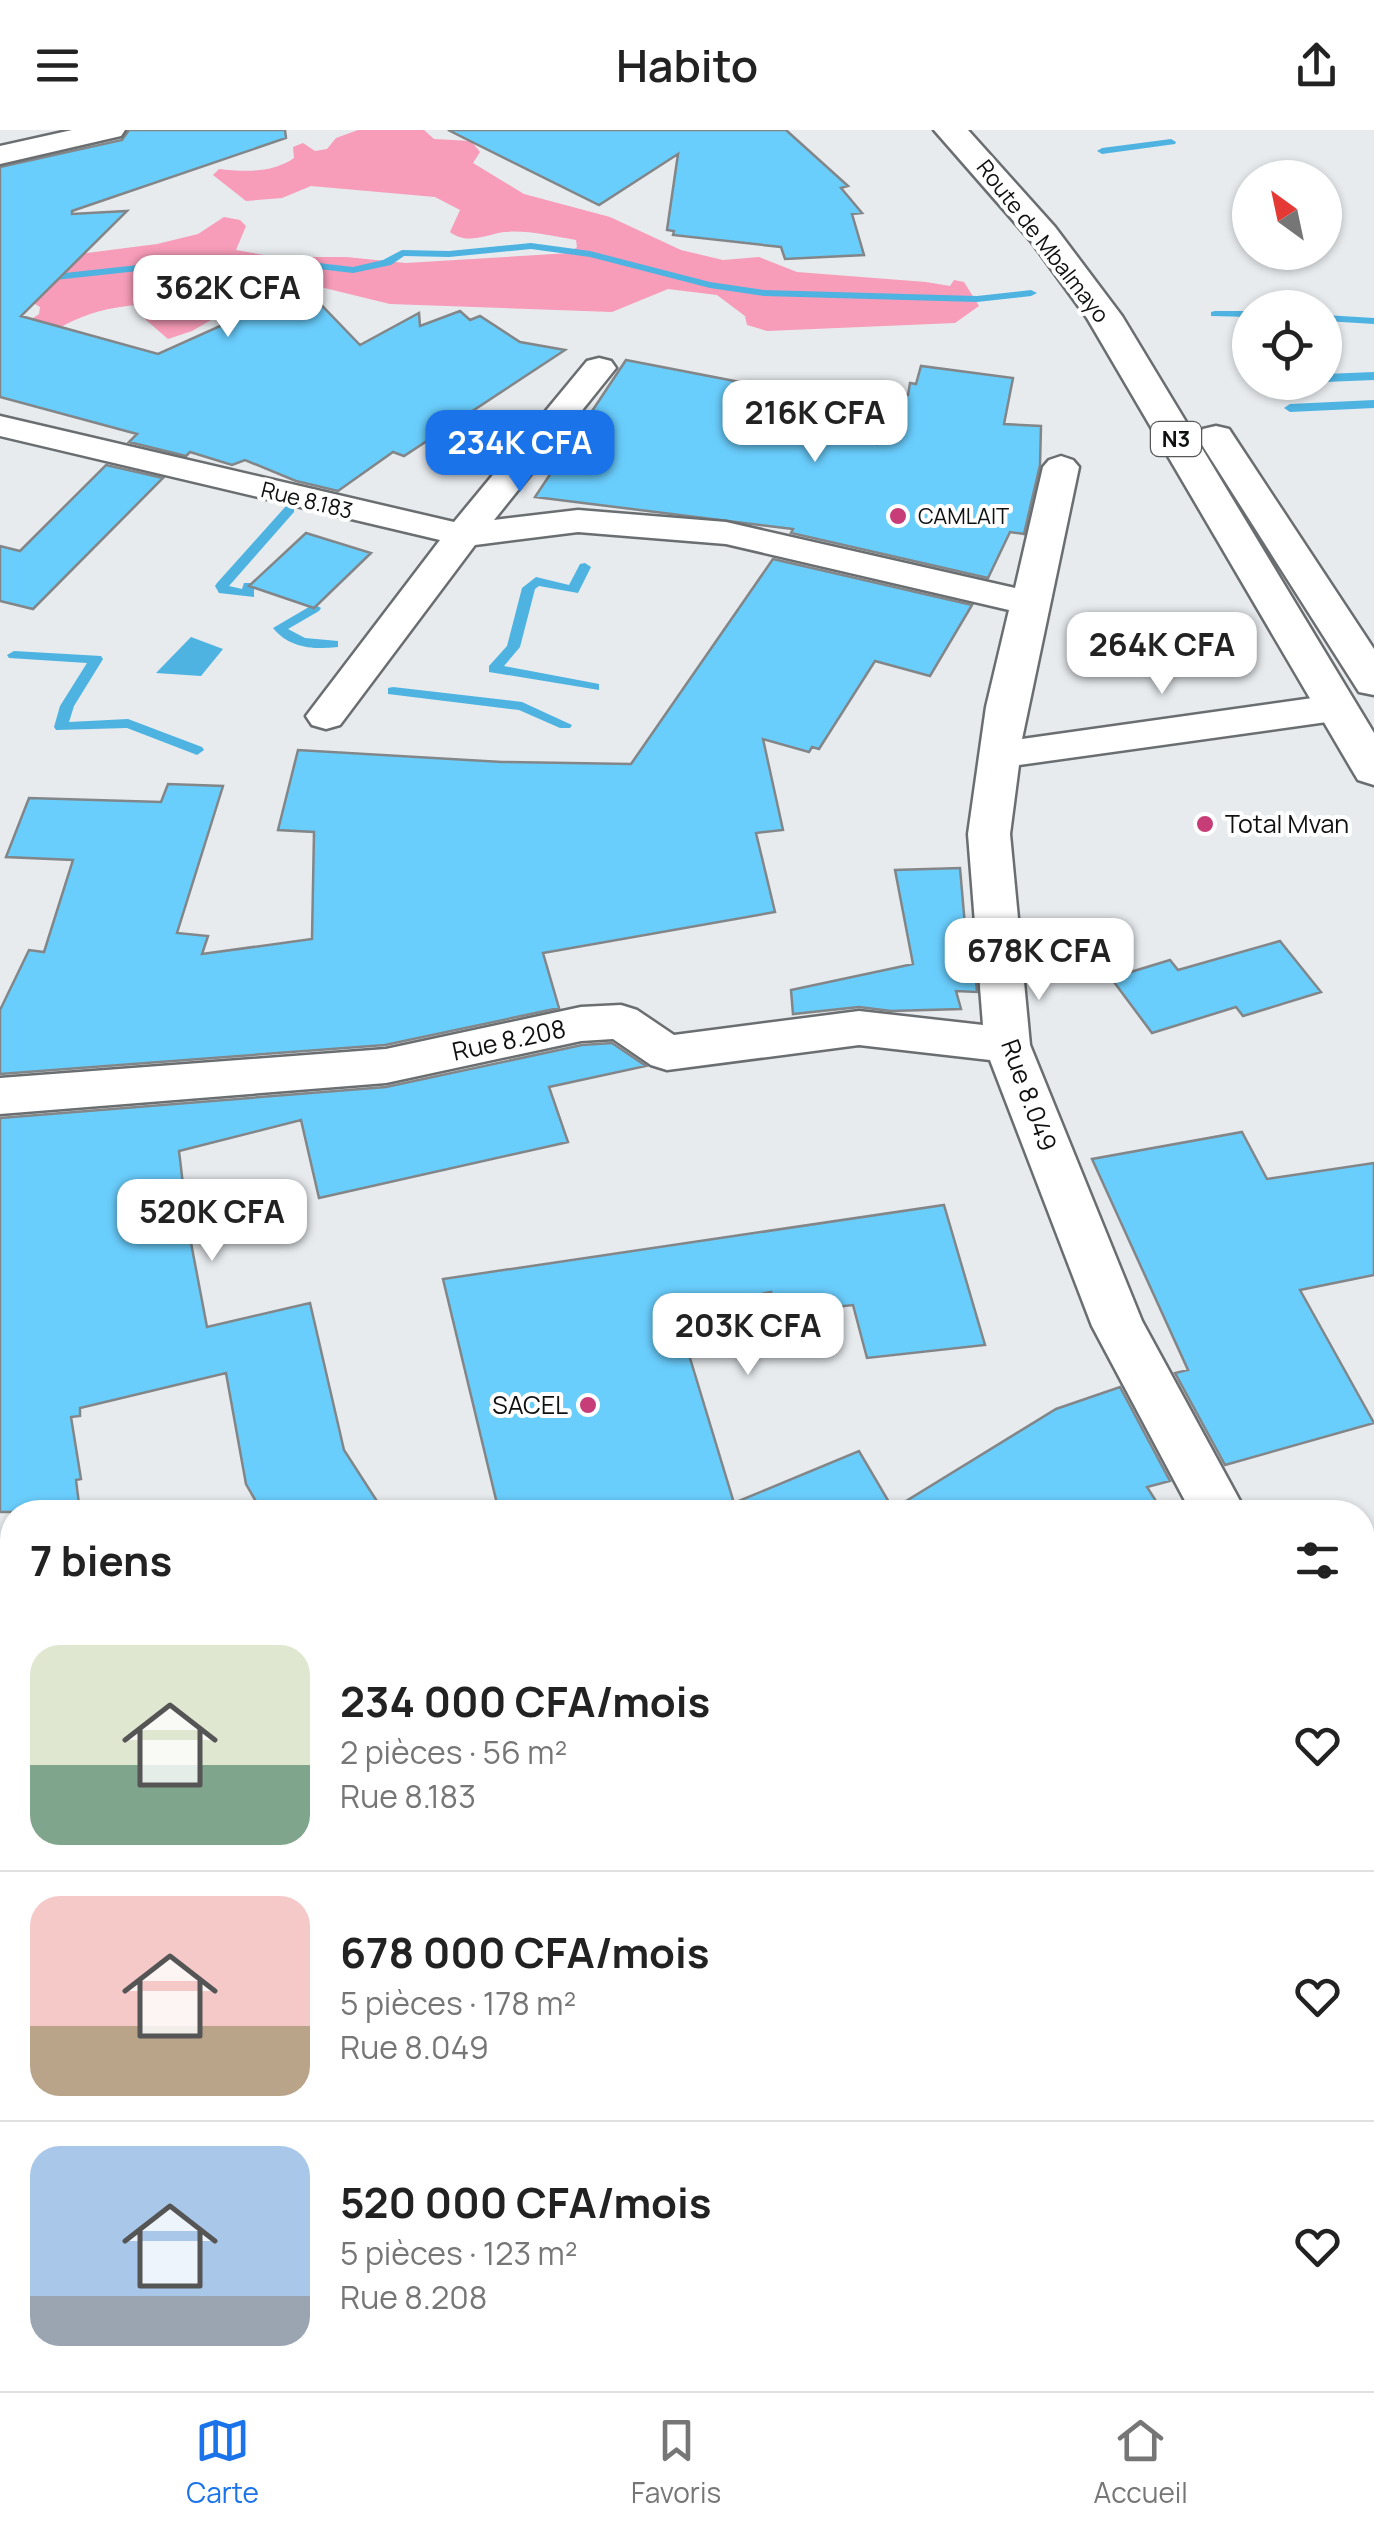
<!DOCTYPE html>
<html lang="fr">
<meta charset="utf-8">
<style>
body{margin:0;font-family:Manrope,sans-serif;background:#f6f6f6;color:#222;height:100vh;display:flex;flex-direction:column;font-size:38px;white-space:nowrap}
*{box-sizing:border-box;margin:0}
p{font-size:32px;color:#767676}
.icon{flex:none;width:55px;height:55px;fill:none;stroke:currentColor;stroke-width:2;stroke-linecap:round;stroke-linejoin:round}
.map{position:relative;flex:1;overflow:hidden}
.side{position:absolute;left:0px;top:1370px;width:1375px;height:892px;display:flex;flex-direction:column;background:#fff;border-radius:40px 40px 0 0;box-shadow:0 2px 8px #0004}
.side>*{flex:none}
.needle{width:65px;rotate:327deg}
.fabs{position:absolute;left:1232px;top:30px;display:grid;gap:20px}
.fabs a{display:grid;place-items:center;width:110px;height:110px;border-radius:50%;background:#fff;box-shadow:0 2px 8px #0004;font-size:50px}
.price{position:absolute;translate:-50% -85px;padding:0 22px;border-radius:20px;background:#fff;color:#222;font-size:32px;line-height:65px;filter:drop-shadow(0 2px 5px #0008)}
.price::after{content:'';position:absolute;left:50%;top:60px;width:30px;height:22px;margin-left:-15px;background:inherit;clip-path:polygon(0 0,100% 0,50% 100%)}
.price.active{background:#1a73e8;color:#fff}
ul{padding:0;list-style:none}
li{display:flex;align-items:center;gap:30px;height:250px;padding:0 30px}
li+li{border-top:2px solid #e0e0e0}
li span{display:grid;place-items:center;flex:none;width:280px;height:200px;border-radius:30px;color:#555}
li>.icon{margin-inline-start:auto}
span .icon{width:120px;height:120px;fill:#fffc;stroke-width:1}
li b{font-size:42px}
h2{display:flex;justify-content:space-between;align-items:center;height:120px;padding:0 30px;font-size:42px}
header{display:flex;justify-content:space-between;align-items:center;height:130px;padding:0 30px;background:#fff;font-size:45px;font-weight:600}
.tabs{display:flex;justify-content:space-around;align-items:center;height:140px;border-top:2px solid #e0e0e0;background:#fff;font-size:28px;color:#767676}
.tabs a{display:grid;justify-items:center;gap:5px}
.tabs .active{color:#1a73e8}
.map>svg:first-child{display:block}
.forest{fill:#f79cb9}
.water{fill:#4eb3e1}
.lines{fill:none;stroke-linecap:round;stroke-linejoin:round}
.stream{fill:#4eb3e1;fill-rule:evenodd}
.building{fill:#6acefd;stroke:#828688;stroke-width:2.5}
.street-casing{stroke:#6a6e70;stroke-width:5}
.highway-casing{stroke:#6a6e70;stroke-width:5}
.street{fill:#fff;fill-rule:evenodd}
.highway{fill:#fff;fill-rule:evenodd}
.poi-dot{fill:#c73d77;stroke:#fff;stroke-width:4}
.labels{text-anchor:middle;stroke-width:8;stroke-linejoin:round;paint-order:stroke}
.far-street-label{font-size:22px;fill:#0f1011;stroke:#fff}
.shield{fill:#fff;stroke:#575858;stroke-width:2.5}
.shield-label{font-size:22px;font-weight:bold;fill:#0f1011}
.far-poi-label{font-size:22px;fill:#0f1011;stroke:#fff;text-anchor:start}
.poi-label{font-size:25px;fill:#0f1011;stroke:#fff;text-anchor:start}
.street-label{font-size:25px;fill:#0f1011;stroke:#fff}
</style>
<header><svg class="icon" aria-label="menu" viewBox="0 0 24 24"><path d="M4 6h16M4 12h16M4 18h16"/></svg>Habito<svg class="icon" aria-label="share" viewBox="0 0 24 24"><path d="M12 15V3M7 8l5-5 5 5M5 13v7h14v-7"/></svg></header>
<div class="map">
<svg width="1374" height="2261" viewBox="0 0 1374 2261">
<rect width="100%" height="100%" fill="#e7ebee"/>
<path class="forest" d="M358 0H424L434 9 471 11 480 22 473 33 524 64 610 87 681 120 723 130 759 127 797 142 926 152 950 156 954 150 964 152 979 176 955 193 767 201 747 195 745 186 717 165 668 159 612 182 390 174 304 153 255 165 192 201 168 209 146 190 140 175C79 178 48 204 0 237V210L39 184 40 177 30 171 79 124 157 114 198 104 224 87 240 90 246 96 236 120 275 127H346L406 133 570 123 577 117 576 110C552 106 528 100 504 102 485 105 467 115 450 102L460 80 435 67 311 56 282 68 246 71 213 45 219 39C244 42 273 43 294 28L293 17 303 13 315 21 327 19 336 8Z"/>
<path class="water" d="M191 507 223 519 201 546 156 543Z"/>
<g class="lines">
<path class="stream" d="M1171 9 1176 12 1175 14 1102 24 1097 21 1102 18Z
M531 113 590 121 710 152 764 160 977 166 1031 160 1037 163 1031 166 977 172 764 166 710 158 590 127 531 119 449 127 404 126 391 135 353 143 310 138 226 142 202 134 0 156V150L203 128 227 136 310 132 353 137 383 130 402 120 449 121Z
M1215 181H1250V187L1211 186V182Z
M1325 185 1374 188V194L1325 191Z
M1374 242V250L1325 252V244Z
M1374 270V278L1290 282 1284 278 1290 274Z
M290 375 294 376V382L229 456 242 459 244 453H254V467L219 463 215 456 217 453 286 376Z
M585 433 591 437 578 463 539 456 535 459 520 517 504 536 594 553 599 554V560L489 542V536L507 516 522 458 536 447 569 455 580 434Z
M314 474 321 478 319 481 288 499 305 508 338 511V517C314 520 289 518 273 498Z
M14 521 101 526 103 529 74 576 69 592 128 589 202 617 204 620 197 625 192 623 127 598 56 600 54 597 60 576 87 533 9 528 7 525Z
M393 557 522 572 572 595 570 598H560L519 580 388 564V558Z"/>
</g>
<path class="building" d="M129 0H285L286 8 72 81V84L127 81 21 186 158 224 247 184 240 176 304 157 360 215 419 183 420 196 460 181 470 190 480 186 520 212 565 220 404 326 393 322 338 361 296 351 245 330 232 335 190 322 186 326 129 312 137 304 0 267V37L122 10Z
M448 0H786L848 56 841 58 862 83 852 84 864 125 785 129 781 117 673 105 674 101 667 100 678 24 599 75Z
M626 230 755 255 734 289 877 314 890 263 908 265 910 253 916 254 921 236 1013 248 1004 294 1041 296 1040 335 1024 404 1010 402 988 448 791 403 793 399 535 367Z
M106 335 163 348 33 479 0 471V416L20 421Z
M306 403 371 423 314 478 249 456Z
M773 429 972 475 930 546 875 531 819 619 812 617 809 622 763 609 783 700 756 703 775 782 543 823 559 878 385 915 0 944V880L29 820 44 822 73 730 6 727 29 668 161 672 168 654 223 656 177 803 208 806 202 824 312 809 314 702 278 700 298 620 502 632 631 634Z
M960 738 966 807H972L977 862 956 861 961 879 891 881 859 877 793 884 791 860 913 834 895 740Z
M1280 811 1321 862 1243 886 1236 877 1152 903 1111 848 1170 830 1178 840Z
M612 913 646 936 549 957 568 1012 319 1068 301 990 179 1021 188 1097 207 1197 310 1173 344 1320 384 1382H262L246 1354 226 1243 80 1278V1286L71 1287 81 1349 76 1350 80 1382H0V988L386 957 582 915Z
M1242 1002 1267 1049 1374 1033V1145L1300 1160 1374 1293 1225 1335 1175 1243 1188 1240 1092 1029Z
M944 1075 985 1215 867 1228 853 1175 778 1183 771 1162 676 1182 734 1373 859 1321 893 1379 1056 1279 1120 1257 1170 1351 1147 1357 1163 1382H499L443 1149Z"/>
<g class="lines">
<defs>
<path id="street" d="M72 0H125L121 6 0 34V16Z
M599 228 611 231 616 238 494 390 578 380 726 392 1015 458 1043 337 1049 330 1061 326 1073 330 1079 337 1022 609 1334 565 1348 569 1354 578 1348 587 1334 591 1019 635 1010 704 1030 915 1142 1191 1246 1382H1191L1092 1196 990 930 859 915 667 940 651 935 613 909 581 911 386 953 0 984V948L386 919 581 877 621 875 637 880 674 905 859 881 983 895 968 704 986 577 1009 480 726 414 578 402 475 415 340 595 326 599 312 595 306 586 440 410 0 306V286L454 392 587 231Z
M1362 1563 1374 1567V1633L1362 1628Z
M1374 2002V2074L1362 2078V2006Z
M12 2057V2130L0 2135V2062Z
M1086 2250H1164L1160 2261H1081Z"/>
<path id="highway" d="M934 0H968L1055 97 1122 186 1374 603V655L1358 650 1352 640 1087 188 1031 111Z
M1216 296 1229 299 1374 519V565L1359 562 1197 307 1203 299Z"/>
</defs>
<use href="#street" class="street-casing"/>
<use href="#highway" class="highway-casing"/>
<use href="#street" class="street"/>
<use href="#highway" class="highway"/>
</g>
<g class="poi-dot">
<circle cx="898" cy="386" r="10"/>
<circle cx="1205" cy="694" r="10"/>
<circle cx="588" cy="1275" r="10"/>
</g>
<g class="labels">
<g class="far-street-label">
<text transform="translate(1043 111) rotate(52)" y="8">Route de Mbalmayo</text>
<text transform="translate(307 370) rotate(14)" y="8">Rue 8.183</text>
</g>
<rect class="shield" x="1151" y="292" width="50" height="34" rx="8"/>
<g class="shield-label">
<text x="1176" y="317">N3</text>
</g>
<g class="far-poi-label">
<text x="918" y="394">CAMLAIT</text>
</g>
<g class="poi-label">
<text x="1225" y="703">Total Mvan</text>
<text x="568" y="1284" text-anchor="end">SACEL</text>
</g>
<g class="street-label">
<text transform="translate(509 910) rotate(-12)" y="9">Rue 8.208</text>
<text transform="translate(1029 965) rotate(70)" y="9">Rue 8.049</text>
</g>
</g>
</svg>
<div class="fabs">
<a><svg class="needle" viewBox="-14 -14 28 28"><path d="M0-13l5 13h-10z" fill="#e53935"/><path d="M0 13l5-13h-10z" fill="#767676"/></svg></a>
<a><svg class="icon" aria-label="locate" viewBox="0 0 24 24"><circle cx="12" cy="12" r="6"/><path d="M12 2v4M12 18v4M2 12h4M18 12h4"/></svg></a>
</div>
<b class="price" style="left:228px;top:210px">362K CFA</b>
<b class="price" style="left:815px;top:335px">216K CFA</b>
<b class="price active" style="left:520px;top:365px">234K CFA</b>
<b class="price" style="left:1162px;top:567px">264K CFA</b>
<b class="price" style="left:1039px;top:873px">678K CFA</b>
<b class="price" style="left:212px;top:1134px">520K CFA</b>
<b class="price" style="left:748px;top:1248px">203K CFA</b>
<section class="side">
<h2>7 biens<svg class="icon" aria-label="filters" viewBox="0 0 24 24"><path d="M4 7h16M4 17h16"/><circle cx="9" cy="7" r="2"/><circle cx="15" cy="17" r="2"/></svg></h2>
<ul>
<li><span style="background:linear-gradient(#dfe7d0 60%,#7fa58c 0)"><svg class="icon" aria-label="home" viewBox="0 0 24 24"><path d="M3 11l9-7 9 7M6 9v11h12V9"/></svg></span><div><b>234 000 CFA/mois</b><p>2 pièces · 56 m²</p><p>Rue 8.183</p></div><svg class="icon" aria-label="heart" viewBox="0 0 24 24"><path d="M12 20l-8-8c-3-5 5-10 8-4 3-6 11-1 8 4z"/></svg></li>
<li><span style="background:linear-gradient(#f6c9c9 65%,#b9a48a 0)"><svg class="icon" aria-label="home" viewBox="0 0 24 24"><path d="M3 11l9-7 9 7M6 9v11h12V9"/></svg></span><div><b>678 000 CFA/mois</b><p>5 pièces · 178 m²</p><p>Rue 8.049</p></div><svg class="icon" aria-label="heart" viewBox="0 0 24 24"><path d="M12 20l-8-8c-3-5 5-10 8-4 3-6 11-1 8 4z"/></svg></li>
<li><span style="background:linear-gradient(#a9c7e8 75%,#9aa5b1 0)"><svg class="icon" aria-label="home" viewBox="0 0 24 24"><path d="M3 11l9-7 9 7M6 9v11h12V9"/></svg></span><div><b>520 000 CFA/mois</b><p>5 pièces · 123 m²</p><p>Rue 8.208</p></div><svg class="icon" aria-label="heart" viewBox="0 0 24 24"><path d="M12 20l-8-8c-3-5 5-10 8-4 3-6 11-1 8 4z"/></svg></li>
</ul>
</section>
</div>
<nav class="tabs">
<a class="active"><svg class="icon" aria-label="map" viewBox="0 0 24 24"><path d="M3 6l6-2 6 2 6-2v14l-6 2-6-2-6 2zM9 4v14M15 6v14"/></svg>Carte</a>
<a><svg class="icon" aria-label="saved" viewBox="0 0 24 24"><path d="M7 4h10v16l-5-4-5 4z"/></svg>Favoris</a>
<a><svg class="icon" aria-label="home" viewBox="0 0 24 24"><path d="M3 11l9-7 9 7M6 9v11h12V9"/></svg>Accueil</a>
</nav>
